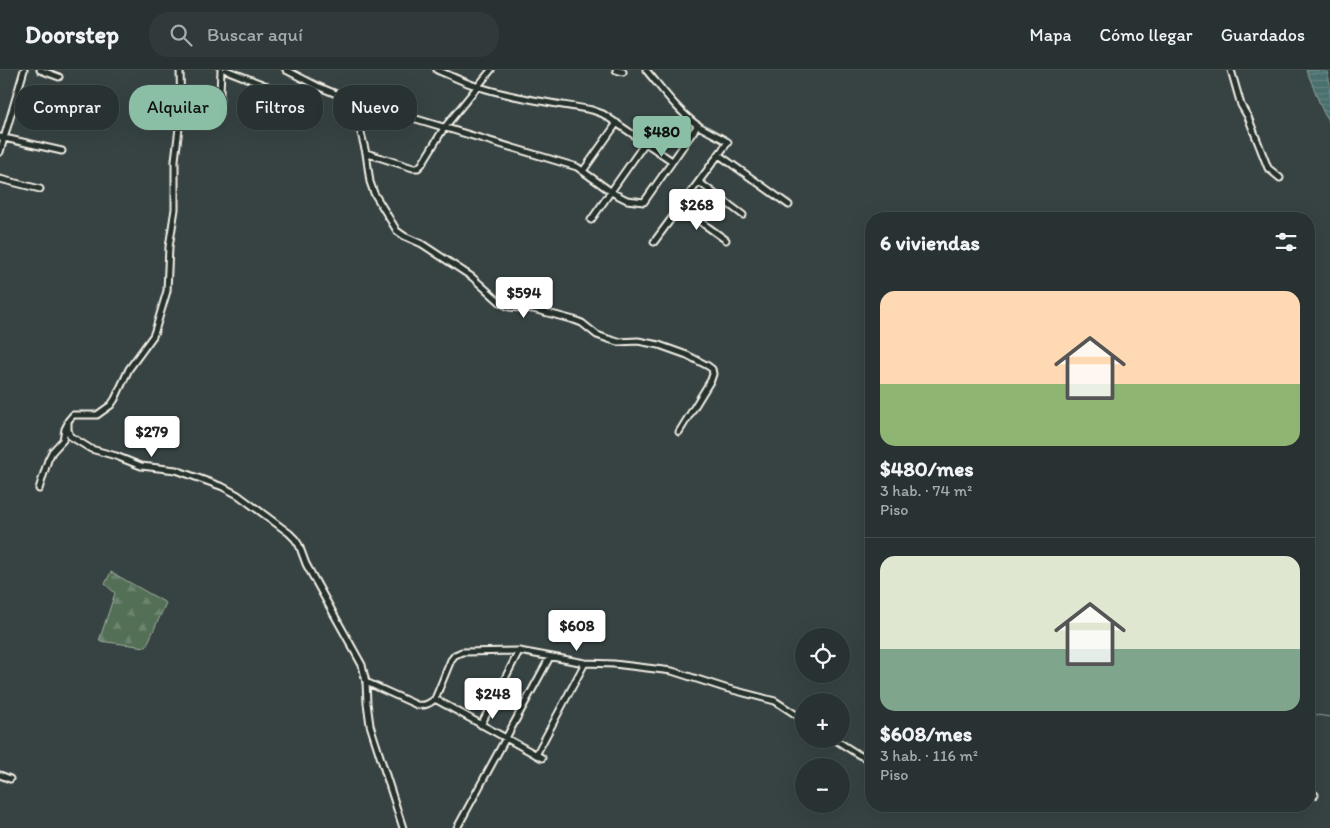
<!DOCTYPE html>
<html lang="es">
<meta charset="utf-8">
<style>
body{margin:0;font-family:Itim,sans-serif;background:#313a3a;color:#f1f3f6;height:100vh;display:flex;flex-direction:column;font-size:19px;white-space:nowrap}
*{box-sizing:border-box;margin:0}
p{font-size:16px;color:#a5aaac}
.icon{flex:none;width:28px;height:28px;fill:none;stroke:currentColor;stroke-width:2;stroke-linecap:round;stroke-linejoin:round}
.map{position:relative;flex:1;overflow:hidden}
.panel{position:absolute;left:865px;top:142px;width:450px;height:600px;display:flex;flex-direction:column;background:#293232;border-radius:20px;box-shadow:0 5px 20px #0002,0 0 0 1px #454d4d}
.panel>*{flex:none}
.banner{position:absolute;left:15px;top:15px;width:475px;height:45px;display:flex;gap:10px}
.fabs{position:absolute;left:795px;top:558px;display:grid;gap:10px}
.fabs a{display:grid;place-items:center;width:55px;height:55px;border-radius:50%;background:#293232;box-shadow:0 5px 20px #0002,0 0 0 1px #454d4d;font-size:25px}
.price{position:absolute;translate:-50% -42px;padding:0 11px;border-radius:5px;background:#fff;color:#222;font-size:16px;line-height:32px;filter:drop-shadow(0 1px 2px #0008)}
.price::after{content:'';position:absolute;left:50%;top:30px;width:15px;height:11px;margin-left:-8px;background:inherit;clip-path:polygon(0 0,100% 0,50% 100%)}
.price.on{background:#8abfa5;color:#111}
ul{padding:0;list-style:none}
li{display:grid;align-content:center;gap:10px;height:265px;padding:0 15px}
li+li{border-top:1px solid #454d4d}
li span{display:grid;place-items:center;height:155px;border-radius:15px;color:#555}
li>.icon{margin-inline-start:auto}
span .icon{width:90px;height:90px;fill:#fffc;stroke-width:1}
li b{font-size:21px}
h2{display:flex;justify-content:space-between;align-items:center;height:60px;padding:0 15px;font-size:21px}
.tag{padding:0 18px;border-radius:20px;background:#293232;box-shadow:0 5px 20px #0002,0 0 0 1px #454d4d;font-size:18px;line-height:45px}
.tag.on{background:#8abfa5;color:#111}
header{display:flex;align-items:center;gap:30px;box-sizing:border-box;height:70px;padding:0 25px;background:#293232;border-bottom:1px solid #454d4d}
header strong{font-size:24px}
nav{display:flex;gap:28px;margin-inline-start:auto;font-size:18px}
.search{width:350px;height:45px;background:#313a3a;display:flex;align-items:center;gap:12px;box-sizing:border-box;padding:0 18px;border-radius:20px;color:#a5aaac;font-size:19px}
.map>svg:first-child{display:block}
.forest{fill:url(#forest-firs);stroke:#a3b0a0}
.water{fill:url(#water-rules);stroke:#8ea39e}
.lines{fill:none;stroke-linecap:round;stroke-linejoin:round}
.stream{stroke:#8ea39e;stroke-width:1}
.street-casing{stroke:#f4f1e8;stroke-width:9}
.street{stroke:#26332d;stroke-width:5}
</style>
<header>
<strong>Doorstep</strong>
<div class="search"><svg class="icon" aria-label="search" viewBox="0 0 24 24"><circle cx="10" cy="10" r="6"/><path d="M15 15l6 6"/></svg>Buscar aquí</div>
<nav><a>Mapa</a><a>Cómo llegar</a><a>Guardados</a></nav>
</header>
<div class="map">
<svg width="1330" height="758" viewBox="0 0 1330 758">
<defs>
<pattern id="forest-firs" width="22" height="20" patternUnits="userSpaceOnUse" patternTransform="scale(1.25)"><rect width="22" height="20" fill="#526f57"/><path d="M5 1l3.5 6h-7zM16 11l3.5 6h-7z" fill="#6c846f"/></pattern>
<pattern id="water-rules" width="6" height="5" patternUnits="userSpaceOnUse" patternTransform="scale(1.25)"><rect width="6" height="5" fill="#4a6f6d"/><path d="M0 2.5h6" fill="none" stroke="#658482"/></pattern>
</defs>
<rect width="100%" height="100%" fill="#374343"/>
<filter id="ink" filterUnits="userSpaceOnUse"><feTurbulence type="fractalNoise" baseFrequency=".02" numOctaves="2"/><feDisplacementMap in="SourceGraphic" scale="10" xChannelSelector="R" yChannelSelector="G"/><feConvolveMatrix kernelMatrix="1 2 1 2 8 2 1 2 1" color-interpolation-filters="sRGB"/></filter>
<g filter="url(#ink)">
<path class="forest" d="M111 502 166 533 146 577 99 571 115 523 105 514Z"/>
<path class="water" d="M1306 0H1327L1330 14V54C1319 37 1315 18 1306 0Z"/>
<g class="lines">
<path class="stream" d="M1309 639 1317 645 1330 647"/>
<defs>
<path id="street" d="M40 0 59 7
M180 0 181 42 175 90V139L169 177 167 221 155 261 153 266 129 299 115 329 111 335 97 345H73L68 351V360L70 366 91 379 116 386 141 396 176 400 223 417 238 425 289 463 295 469 299 475 306 494 362 595 366 612 367 633 370 655 403 758
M226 0 267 16
M286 0 317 16 346 28 577 97 613 123 627 130 644 132 698 55
M437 0C449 5 461 11 473 15 512 28 553 33 592 40L603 44 672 91
M616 0 623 2
M646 0C662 19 677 40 697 55 707 61 718 66 728 72L654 172
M1231 0 1241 35 1248 47 1268 98 1280 108
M17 25 67 43
M358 32 360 59 366 83 413 98H418L422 94 444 58 491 0
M219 46 221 0
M0 67 62 81
M0 82 24 0
M366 83 370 112 374 123 397 161 404 166 422 174 472 207 501 233 509 237 533 239 574 250 582 253 597 265 608 269 618 272 638 271 659 275 687 285 708 296 712 299 713 304 711 310 679 362
M719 85 789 135
M583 101 617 53
M0 109 40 119
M699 112 743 145
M680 137 726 170
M591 150 645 73
M39 419 48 390 52 382 63 370 65 359 67 355
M366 612 417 635C425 636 429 634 435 629L451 590 455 585 462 582 519 581 585 593 614 594 672 601 725 618 775 631 804 650
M435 629 542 688
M481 655 519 581
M834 669 859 685 871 690
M536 685 585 593
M0 705 10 709
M1309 720 1315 725
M457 758 550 587"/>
</defs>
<use href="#street" class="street-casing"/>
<use href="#street" class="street"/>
</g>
</g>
</svg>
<div class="fabs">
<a><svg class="icon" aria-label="locate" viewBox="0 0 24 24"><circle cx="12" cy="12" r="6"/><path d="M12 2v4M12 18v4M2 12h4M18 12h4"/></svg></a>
<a>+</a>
<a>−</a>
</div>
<b class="price on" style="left:662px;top:88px">$480</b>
<b class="price" style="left:697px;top:161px">$268</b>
<b class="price" style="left:524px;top:249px">$594</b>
<b class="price" style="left:152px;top:388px">$279</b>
<b class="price" style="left:577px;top:582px">$608</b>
<b class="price" style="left:493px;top:650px">$248</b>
<div class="banner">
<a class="tag">Comprar</a>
<a class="tag on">Alquilar</a>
<a class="tag">Filtros</a>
<a class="tag">Nuevo</a>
</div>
<section class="panel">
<h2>6 viviendas<svg class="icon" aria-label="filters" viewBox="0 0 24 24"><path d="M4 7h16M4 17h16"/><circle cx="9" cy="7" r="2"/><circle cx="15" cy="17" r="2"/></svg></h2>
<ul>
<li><span style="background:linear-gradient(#ffd9b3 60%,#8fb573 0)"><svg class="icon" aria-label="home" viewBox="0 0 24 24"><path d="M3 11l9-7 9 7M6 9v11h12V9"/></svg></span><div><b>$480/mes</b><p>3 hab. · 74 m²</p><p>Piso</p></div></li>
<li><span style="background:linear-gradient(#dfe7d0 60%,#7fa58c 0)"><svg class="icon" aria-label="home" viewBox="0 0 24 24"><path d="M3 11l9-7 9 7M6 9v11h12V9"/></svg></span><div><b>$608/mes</b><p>3 hab. · 116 m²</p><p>Piso</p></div></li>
</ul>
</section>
</div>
